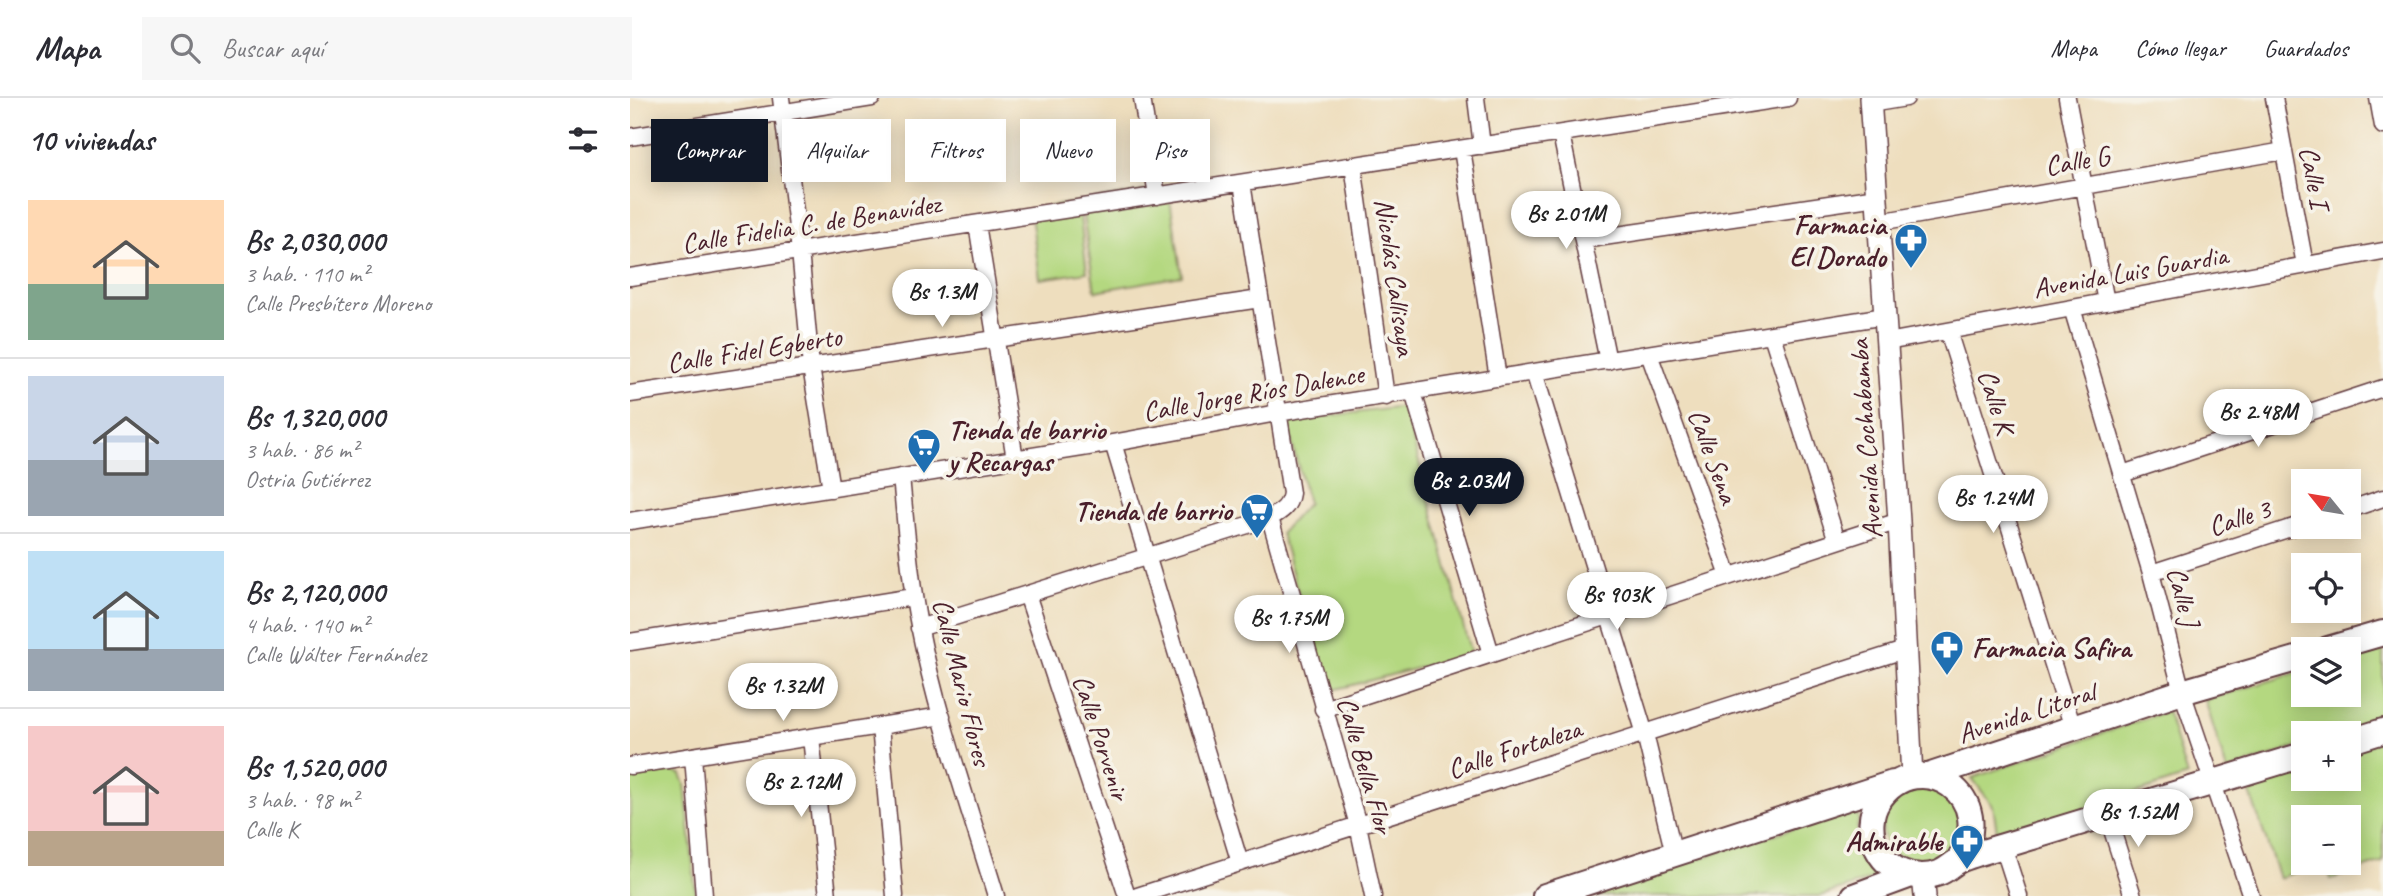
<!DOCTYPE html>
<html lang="es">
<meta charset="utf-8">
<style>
body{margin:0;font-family:Caveat,sans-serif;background:#f7f7f7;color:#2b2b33;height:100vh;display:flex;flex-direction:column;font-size:26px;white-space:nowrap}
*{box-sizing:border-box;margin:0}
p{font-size:23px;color:#7c7c81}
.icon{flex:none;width:38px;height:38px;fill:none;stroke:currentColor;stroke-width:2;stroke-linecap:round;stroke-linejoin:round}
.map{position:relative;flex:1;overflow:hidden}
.details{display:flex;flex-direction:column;background:#fff;width:630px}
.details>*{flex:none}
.top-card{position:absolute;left:21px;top:21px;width:665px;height:63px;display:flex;gap:14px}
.needle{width:46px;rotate:300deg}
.controls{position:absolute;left:1661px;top:371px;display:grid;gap:14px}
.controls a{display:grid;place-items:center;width:70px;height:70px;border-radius:0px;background:#fff;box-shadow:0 4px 18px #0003;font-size:35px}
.price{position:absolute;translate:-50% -60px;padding:0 16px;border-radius:24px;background:#fff;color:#222;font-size:23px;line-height:46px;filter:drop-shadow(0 2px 4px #0008)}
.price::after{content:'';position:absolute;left:50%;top:42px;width:21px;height:16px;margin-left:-10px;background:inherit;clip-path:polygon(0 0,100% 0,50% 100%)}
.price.current{background:#111827;color:#fff}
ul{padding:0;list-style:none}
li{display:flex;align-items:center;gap:21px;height:175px;padding:0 28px}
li+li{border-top:2px solid #e1e1e2}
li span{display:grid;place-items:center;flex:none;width:196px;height:140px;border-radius:0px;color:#555}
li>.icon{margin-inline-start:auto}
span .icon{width:84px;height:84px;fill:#fffc;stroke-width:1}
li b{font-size:30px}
h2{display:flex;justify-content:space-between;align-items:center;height:84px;padding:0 28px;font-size:30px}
.tag{padding:0 24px;border-radius:0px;background:#fff;box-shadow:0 4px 18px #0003;font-size:24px;line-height:63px}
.tag.current{background:#111827;color:#fff}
header{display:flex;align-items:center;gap:42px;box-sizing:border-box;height:98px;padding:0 35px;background:#fff;border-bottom:2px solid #e1e1e2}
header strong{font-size:33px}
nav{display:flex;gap:38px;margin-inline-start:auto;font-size:24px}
.search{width:490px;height:63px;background:#f7f7f7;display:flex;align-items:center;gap:18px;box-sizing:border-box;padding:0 24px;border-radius:0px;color:#7c7c81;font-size:26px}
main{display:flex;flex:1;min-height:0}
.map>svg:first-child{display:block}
.green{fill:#b4d880;stroke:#7f7c56;stroke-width:2}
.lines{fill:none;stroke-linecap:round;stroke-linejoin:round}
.street-casing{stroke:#633c41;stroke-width:19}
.secondary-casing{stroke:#633c41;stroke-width:24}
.primary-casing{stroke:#633c41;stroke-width:28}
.street{stroke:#fff;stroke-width:16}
.secondary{stroke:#fff;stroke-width:21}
.primary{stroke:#fff;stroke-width:24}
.labels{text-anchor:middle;stroke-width:7;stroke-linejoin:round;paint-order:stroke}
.street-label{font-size:28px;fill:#4a1f2b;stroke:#f7f3e8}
.poi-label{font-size:28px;font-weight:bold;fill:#4a1f2b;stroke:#f7f3e8;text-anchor:end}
</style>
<header>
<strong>Mapa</strong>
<div class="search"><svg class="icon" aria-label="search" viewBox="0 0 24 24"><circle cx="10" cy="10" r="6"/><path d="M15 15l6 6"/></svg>Buscar aquí</div>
<nav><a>Mapa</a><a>Cómo llegar</a><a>Guardados</a></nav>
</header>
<main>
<section class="details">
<h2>10 viviendas<svg class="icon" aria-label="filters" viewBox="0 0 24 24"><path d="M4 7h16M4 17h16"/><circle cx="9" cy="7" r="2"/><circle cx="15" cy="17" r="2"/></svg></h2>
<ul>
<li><span style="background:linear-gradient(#ffd9b3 60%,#7fa58c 0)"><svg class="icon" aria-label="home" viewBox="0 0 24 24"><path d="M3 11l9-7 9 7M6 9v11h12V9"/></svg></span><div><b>Bs 2,030,000</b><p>3 hab. · 110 m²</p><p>Calle Presbítero Moreno</p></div></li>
<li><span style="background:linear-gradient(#c9d6e8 60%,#9aa5b1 0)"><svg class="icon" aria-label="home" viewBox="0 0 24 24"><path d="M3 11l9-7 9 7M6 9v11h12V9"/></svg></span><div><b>Bs 1,320,000</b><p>3 hab. · 86 m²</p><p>Ostria Gutiérrez</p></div></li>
<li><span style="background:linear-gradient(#bfe0f5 70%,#9aa5b1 0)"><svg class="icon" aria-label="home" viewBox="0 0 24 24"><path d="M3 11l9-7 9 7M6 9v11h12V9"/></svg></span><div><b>Bs 2,120,000</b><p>4 hab. · 140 m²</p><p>Calle Wálter Fernández</p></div></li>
<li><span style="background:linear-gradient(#f6c9c9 75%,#b9a48a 0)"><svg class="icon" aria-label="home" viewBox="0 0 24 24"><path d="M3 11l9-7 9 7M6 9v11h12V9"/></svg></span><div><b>Bs 1,520,000</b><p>3 hab. · 98 m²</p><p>Calle K</p></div></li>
</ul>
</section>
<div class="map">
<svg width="1753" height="798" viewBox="0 0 1753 798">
<rect width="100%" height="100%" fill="#f7f3e8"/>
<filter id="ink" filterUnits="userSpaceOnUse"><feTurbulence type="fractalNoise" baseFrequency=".0143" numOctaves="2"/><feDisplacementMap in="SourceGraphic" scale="14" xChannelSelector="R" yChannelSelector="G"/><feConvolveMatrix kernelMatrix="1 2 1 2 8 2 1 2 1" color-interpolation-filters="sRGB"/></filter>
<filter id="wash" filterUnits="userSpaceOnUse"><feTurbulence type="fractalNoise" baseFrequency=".00686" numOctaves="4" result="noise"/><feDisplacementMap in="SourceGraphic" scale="28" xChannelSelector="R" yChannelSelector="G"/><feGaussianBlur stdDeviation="1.57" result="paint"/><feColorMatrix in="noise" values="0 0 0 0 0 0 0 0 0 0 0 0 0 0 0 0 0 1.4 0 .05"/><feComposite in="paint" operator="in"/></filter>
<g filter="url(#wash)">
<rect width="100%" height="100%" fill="#eedebe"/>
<path class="green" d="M538 89 552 178 465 193 451 104Z
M448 104 457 174 410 181 400 111Z
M774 309 841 556 696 594 651 435 678 405 656 323Z
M1753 548V621L1710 635H1673V647L1597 673 1575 602 1673 573V597H1718L1719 559Z
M1537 613 1557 678 1368 740 1363 708 1342 680Z
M1753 642V764L1701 781 1696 765H1718V719H1673V765H1693L1649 780 1617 686 1673 667V681H1718L1719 653Z
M43 673 51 676 55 686 66 798H0V679Z
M1252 727a39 39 0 1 1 78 0a39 39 0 1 1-78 0Z
M1224 711 1229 720C1223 741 1230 761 1247 776L1245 780 1191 798H951Z"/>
</g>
<g filter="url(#ink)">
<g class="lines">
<defs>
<path id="street" d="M151 0 170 153 181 269 201 391
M512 0 527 98
M846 0 852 48
M1437 0 1476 204
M1644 0 1675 167
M1748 0 1753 28
M1240 6 1276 0
M931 36 978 263
M0 39 242 0
M832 51 868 280
M723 67 756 299
M612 85 661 395C659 409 652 413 640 420L728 727 743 798
M1249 124 1654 53
M347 126 385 361
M953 142 1247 99
M0 179 1158 0
M1442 210 1521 475 1552 594 1621 798
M1318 233 1443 630
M1142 237 1207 443
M1257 244 1753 153
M1019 256 1099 478
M904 274 1015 636 1044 756
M783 294 861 556
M0 296 630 201
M483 345 610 765
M1492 376 1753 290
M271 379C276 428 279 478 289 527 307 619 339 708 366 798
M1718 412 1753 400
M0 423 483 345 647 315 1255 218
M1521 475 1673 426
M397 496 497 798
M289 530 640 420
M0 544 283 499
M693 611 1269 423
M250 628 265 798
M181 639 198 798
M63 658 74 798
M0 668 312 618
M1477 716 1503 798
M1373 748 1389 798
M507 798 1277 551"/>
<path id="secondary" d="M1240 0 1269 423 1282 679
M1293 778 1295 798"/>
<path id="primary" d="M1698 551 1753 535
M1718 644 1753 633
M1298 678 1552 594 1673 559
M1328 763C1372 699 1289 645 1249 702 1240 715 1239 734 1246 748 1256 772 1284 784 1309 775 1317 772 1323 765 1332 761 1345 756 1359 752 1373 748L1673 657
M915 798 1263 685
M1224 798 1281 777"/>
</defs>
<use href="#street" class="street-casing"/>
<use href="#secondary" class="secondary-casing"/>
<use href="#primary" class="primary-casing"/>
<use href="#street" class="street"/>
<use href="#secondary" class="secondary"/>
<use href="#primary" class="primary"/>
</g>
</g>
<defs>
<symbol id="pharmacy-pin" viewBox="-11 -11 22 30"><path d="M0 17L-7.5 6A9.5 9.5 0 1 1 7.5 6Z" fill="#1f6fb2" stroke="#f7f3e8"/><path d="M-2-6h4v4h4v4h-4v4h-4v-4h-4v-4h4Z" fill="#fff"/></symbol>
<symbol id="supermarket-pin" viewBox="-11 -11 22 30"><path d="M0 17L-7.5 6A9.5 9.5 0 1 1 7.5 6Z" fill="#1f6fb2" stroke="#f7f3e8"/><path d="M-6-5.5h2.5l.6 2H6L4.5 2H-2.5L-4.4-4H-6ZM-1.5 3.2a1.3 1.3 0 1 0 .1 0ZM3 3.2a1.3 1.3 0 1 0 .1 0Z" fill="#fff"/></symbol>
</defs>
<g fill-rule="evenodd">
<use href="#pharmacy-pin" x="1262" y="123" width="38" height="52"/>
<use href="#supermarket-pin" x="275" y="328" width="38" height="52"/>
<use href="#supermarket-pin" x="608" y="393" width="38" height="52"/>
<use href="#pharmacy-pin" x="1298" y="530" width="38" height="52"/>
<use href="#pharmacy-pin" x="1318" y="724" width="38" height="52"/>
</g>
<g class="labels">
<g class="street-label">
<text transform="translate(1447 62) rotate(-10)" y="10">Calle G</text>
<text transform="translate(1685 79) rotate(79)" y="10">Calle I</text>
<text transform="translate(181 125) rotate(-9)" y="10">Calle Fidelia C. de Benavídez</text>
<text transform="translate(1500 173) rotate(-10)" y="10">Avenida Luis Guardia</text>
<text transform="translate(766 179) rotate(82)" y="10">Nicolás Callisaya</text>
<text transform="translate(124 251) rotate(-9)" y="10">Calle Fidel Egberto</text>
<text transform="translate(623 294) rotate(-10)" y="10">Calle Jorge Ríos Dalence</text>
<text transform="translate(1367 303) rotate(72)" y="10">Calle K</text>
<text transform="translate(1235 341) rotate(-94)" y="10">Avenida Cochabamba</text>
<text transform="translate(1084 358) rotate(70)" y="10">Calle Sena</text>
<text transform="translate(1609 419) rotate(-18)" y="10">Calle 3</text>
<text transform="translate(1554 498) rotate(75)" y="10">Calle J</text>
<text transform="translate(333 584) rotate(76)" y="10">Calle Mario Flores</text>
<text transform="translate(1396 614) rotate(-18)" y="10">Avenida Litoral</text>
<text transform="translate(472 639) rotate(72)" y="10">Calle Porvenir</text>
<text transform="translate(884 650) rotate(-18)" y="10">Calle Fortaleza</text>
<text transform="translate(736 667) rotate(74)" y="10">Calle Bella Flor</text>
</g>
<g class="poi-label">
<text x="1256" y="136">Farmacia<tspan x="1256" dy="32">El Dorado</tspan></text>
<text x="318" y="341" text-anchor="start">Tienda de barrio<tspan x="318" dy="32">y Recargas</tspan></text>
<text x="602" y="422">Tienda de barrio</text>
<text x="1342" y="559" text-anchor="start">Farmacia Safira</text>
<text x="1312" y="753">Admirable</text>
</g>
</g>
</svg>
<div class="controls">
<a><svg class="needle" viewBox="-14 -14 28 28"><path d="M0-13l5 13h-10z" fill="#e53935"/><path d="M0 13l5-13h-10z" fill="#7c7c81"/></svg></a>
<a><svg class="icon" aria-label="locate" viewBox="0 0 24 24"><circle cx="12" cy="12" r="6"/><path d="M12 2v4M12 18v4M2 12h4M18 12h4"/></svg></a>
<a><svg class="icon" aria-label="layers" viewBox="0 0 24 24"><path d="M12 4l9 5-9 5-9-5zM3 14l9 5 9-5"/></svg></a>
<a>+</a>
<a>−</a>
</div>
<b class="price" style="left:936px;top:153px">Bs 2.01M</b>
<b class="price" style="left:312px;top:231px">Bs 1.3M</b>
<b class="price" style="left:1628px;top:351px">Bs 2.48M</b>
<b class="price current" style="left:839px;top:420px">Bs 2.03M</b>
<b class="price" style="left:1363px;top:437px">Bs 1.24M</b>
<b class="price" style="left:987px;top:534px">Bs 903K</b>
<b class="price" style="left:659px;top:557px">Bs 1.75M</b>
<b class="price" style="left:153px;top:625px">Bs 1.32M</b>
<b class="price" style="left:171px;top:721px">Bs 2.12M</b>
<b class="price" style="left:1508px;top:751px">Bs 1.52M</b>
<div class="top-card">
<a class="tag current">Comprar</a>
<a class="tag">Alquilar</a>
<a class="tag">Filtros</a>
<a class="tag">Nuevo</a>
<a class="tag">Piso</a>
</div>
</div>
</main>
